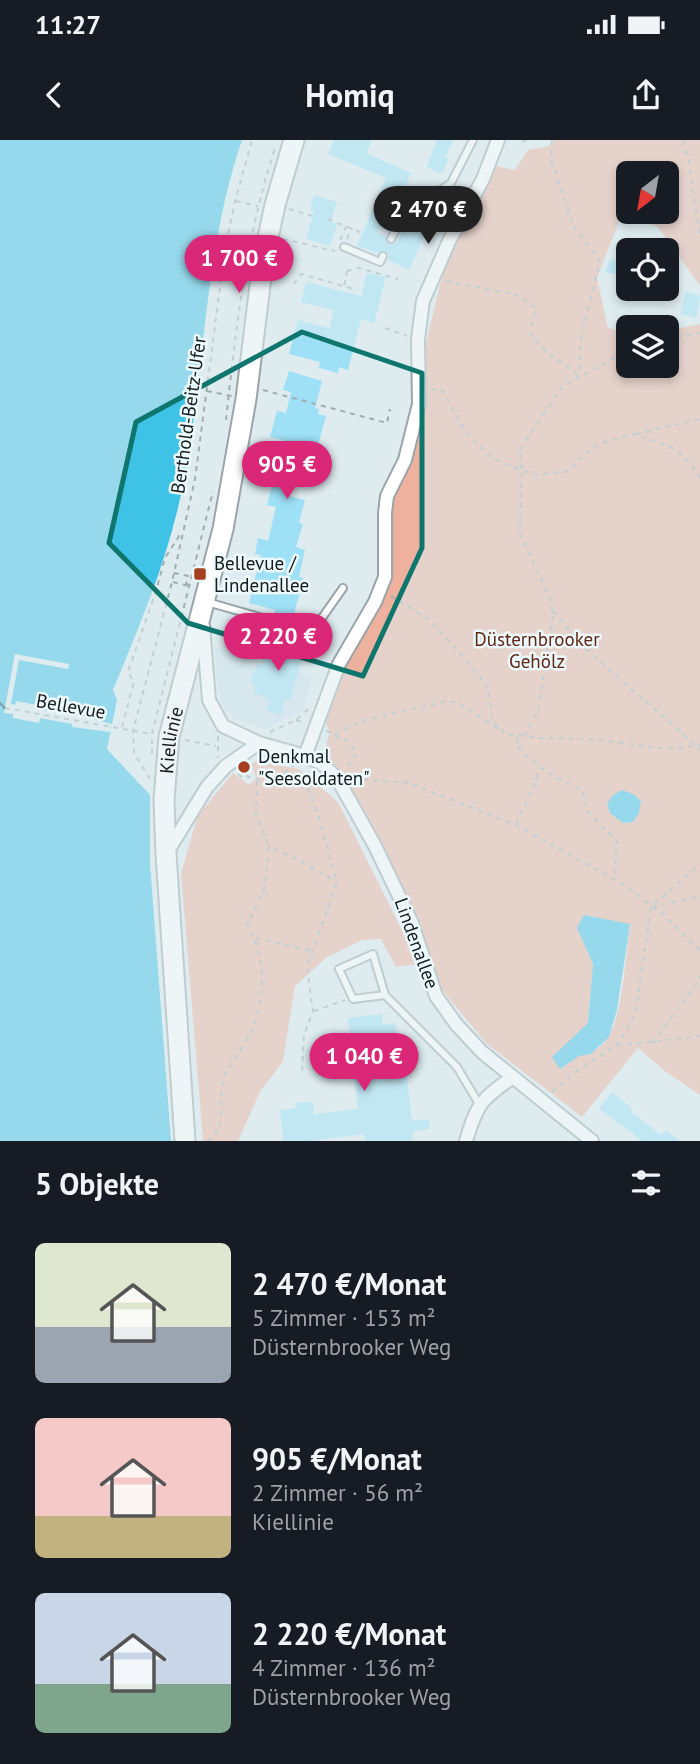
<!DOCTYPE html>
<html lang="de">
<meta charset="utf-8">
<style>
body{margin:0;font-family:"PT Sans",sans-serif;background:#242831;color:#f1f3f6;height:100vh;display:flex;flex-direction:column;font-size:26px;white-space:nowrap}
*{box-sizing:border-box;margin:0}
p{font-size:23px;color:#9ea1a6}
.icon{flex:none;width:38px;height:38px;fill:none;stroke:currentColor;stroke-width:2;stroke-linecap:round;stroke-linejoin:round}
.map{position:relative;height:1001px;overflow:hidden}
.panel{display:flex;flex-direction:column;background:#171b24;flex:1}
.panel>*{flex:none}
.needle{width:46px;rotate:211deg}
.buttons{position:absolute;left:616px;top:21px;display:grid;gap:14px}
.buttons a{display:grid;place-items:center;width:63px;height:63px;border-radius:10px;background:#171b24;box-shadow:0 4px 10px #0003;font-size:35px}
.price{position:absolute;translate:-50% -60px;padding:0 16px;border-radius:24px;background:#db2777;color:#fff;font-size:23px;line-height:46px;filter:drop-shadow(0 2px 4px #0008)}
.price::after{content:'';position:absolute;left:50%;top:42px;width:21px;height:16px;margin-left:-10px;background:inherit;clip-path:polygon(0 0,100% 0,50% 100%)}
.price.on{background:#222;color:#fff}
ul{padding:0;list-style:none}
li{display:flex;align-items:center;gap:21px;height:175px;padding:0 35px}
li span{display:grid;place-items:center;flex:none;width:196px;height:140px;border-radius:10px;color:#555}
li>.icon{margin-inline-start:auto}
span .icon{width:84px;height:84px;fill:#fffc;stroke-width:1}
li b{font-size:30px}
h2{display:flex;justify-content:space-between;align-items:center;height:84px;padding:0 35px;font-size:30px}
.status{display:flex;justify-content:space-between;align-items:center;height:49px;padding:0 35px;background:#171b24;direction:ltr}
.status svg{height:19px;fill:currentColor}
header{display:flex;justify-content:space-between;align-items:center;height:91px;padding:0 35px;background:#171b24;font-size:32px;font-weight:800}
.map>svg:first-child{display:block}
.built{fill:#cce2e9}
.green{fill:#eeb19e;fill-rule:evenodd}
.water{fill:#3ec2e6}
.pier{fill:#deecf0}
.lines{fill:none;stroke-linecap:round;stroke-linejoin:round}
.ferry{stroke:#003b4a;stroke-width:2;stroke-dasharray:9 7;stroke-linecap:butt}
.building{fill:#9ee0f6}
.lane-casing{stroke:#99a5a9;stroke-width:10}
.street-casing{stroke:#99a5a9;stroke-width:16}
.secondary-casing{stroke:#99a5a9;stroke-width:23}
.path{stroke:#a1adb0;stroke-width:2;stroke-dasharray:5 5;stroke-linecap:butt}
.lane{stroke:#fff;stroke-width:6}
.street{stroke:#fff;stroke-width:12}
.secondary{stroke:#fff;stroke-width:19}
.marked{fill:none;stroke:#0f766e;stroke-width:5;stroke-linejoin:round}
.poi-dot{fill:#a63f1d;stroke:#ecf9fd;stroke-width:2.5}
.labels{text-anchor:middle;stroke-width:5;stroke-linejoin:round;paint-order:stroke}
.street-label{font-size:19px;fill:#151a1b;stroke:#ecf9fd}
.poi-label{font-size:19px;fill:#151a1b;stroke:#ecf9fd;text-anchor:start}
.park-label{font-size:19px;fill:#612614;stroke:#ecf9fd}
</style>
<div class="status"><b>11:27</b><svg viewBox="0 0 49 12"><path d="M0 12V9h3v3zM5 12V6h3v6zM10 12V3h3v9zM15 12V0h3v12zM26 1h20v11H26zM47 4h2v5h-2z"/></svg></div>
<header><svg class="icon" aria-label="back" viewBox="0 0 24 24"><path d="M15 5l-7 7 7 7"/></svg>Homiq<svg class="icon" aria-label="share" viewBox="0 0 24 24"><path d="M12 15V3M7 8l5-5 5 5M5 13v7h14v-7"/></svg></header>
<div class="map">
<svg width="700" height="1001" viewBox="0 0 700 1001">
<rect width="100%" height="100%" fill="#deecf0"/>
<path class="built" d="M215 507 313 536 304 570 265 589 235 579 222 565 217 549Z"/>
<path class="green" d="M554 0H700V146L657 86 621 76 597 138 608 188 628 193V226H667V191L700 184V955L666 932 638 908 582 977 486 903 443 851 429 824 393 726 337 627C323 612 324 611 330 592L326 584 344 523 388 443 392 425 391 379 394 358 412 320 418 298 422 268 425 208 444 127 496 26 515 30 528 10 549 6ZM628 33H667V72H628ZM630 785C625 818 624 864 610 894 604 906 592 914 579 916L588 883 593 824 577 787Z
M256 621 299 629 338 662 419 824 396 827 381 799 362 800 327 817 295 846 283 921 260 952 238 1001H203L181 733 198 675 233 633 249 645 256 638 251 624Z"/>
<path class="water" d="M0 0H242C205 108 205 223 185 334 172 409 142 480 113 550L117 560 107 609 150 655V723L171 1001H0Z
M622 650 633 654 641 661 639 673 633 682 623 683 610 673 607 664 612 656Z
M584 775 630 784 617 870 609 897 591 914 579 916 560 929 552 917 588 883 593 824 577 788Z"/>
<path class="pier" d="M15 514 69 524 68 529 19 520 11 564 15 565 16 561 42 566V570L92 577V579L112 584 110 592 72 587V584L40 578 39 583 13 578V574L4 573Z"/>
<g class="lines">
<path class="ferry" d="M0 563 5 568H0"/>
</g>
<path class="building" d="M334 0H372L366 13 411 33 394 72 388 69 378 93 386 96 387 103 392 105 397 101 409 78 428 87 409 130 388 120 389 115 385 111 378 113 357 106 386 38 328 14Z
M436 0H453L445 17 449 18 442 34 427 27Z
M314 55 337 62 331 82 337 84 330 106 306 99 314 71 310 70Z
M610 119 626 125 622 136 605 132Z
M367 133 386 137 374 183 361 179 348 230 339 227 338 233 319 228 320 222 289 214 298 180 329 188 334 170 301 162 306 142 361 156Z
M686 152 700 156 696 178 680 174Z
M289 231 322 241 315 268 319 269 318 274 326 276 318 305 309 303 308 307 300 305 288 350H291L289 356 305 360 299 383 303 384 296 407 305 410 299 437 303 438 293 479 274 474 275 470 249 463 261 415 255 414 258 398 268 401 276 367 267 365 283 300 270 297 277 271 286 273 291 252 283 250Z
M273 495 287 499 285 502 305 508 290 560 286 558 281 575 267 570 270 559 254 553 255 547 251 540 256 527 263 522 268 500 271 501Z
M382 874 383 884 395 883 400 930 406 929 412 981 429 979 430 989 413 991 412 1001H365L364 994 311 1001H283L280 970 296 968 295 963 313 962 314 974 358 969 348 878Z
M612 952 633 969 631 972 661 995 666 990 679 1001H642L621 984 620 985 599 968Z"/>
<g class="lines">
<defs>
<path id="lane" d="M391 99 410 63 419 57 441 50 451 43 473 0
M344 107 380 122 383 116
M207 462 312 492 343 448
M385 855 373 814 339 829 353 859 385 855 457 927 479 964"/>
<path id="street" d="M203 486 209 560 223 586 259 603 305 616 321 623 337 638 375 706 411 781 436 856 456 884 482 912 592 1001
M305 616 339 524 375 462 385 437V373L387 356 405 320 419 264 418 199 423 161 450 99 483 39 498 0
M168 711 207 647 226 626 259 603
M466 1001C477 964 481 959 513 937"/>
<g id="secondary">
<path id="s1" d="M185 1001 166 714 164 660 169 597 223 389 246 259 263 121 275 65 294 0"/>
</g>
</defs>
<use href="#lane" class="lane-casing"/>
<use href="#street" class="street-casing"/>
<use href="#secondary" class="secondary-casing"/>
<path class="path" d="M552 0 551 19 574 87 600 121 580 203V234
M683 0 689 22 700 99
M522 2 527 0
M236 61 258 66
M289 69 312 76
M328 79 362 93
M283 99 335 111
M347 99 352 88
M340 100 347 85
M347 131 359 128 398 139
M446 141 517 155 536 168 530 193 546 212 579 235
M294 144 301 134 357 150
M344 145 347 131 345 128
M385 188 407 196
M667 199 700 193
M431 249 443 251 465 292 493 319 522 330 520 310 562 247 628 210
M263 250 387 283 390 269
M207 251 232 256
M226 280C236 188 246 96 275 8
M636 294 700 279
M174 433 188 436 186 444 189 445
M173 442 188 446
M391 456 428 479 470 524 488 548 493 581 505 594 540 598 595 599 666 609 700 605
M553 471 586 509 700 609
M5 568 152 594
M296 580 304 583
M122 587 134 542 128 532 156 451 165 418 181 393
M326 591 334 594 368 579 448 561 458 563 502 591
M270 592 296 580 310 568
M335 595 350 602 356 614 346 629
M218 596V618
M524 596 538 572 553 475 549 456 520 394 522 330 537 335 567 331 596 305 635 294 675 309 691 324 700 338
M517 597 519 609C539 627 556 640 582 649L588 672 617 701 614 739
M185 600 216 606
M152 614V594L213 351
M238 634 243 638 247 636C266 645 278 639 294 625
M150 639 134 613 133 591 172 442 195 339 225 109 235 61 252 0
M353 639 409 643 516 685 628 747 662 774 700 810
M257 641 256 675 269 706
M516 684 536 642 539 628
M652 767 700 756
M256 798 312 811
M314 871 345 860
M652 903 691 851 700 836
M616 906 635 876 651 767 700 724
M302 931 304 895 313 871 307 827 337 742 317 671 306 644 314 632
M552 952 581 928 616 906 700 896
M207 1001C228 988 218 962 223 941 226 928 235 919 242 908 265 873 270 821 247 785L265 747 269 707 297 719 337 742"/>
<use href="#lane" class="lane"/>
<use href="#street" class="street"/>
<use href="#secondary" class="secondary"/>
</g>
<path d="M0 0H700V1001H0ZM302 192 422 233V408L363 536 188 483 109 403 136 282Z" fill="#deecf0" fill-opacity=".55" fill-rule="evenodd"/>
<path class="marked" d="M302 192 422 233V408L363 536 188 483 109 403 136 282Z"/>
<g class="poi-dot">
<rect x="193" y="427" width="14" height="14" rx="3.5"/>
<circle cx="244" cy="627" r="7"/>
</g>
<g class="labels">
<g class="street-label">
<text transform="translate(188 275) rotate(-82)" y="7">Berthold-Beitz-Ufer</text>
<text transform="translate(71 566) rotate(10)" y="7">Bellevue</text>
<text dy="7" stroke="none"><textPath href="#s1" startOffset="402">Kiellinie</textPath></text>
<text transform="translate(417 803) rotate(70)" y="7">Lindenallee</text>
</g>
<g class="poi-label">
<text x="214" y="430">Bellevue /<tspan x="214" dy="22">Lindenallee</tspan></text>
<text x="258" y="623">Denkmal<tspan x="258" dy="22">"Seesoldaten"</tspan></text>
</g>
<g class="park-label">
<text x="537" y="506">Düsternbrooker<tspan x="537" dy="22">Gehölz</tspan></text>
</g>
</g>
</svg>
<div class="buttons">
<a><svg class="needle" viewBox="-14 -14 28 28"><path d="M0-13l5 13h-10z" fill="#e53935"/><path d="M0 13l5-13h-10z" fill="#9ea1a6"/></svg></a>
<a><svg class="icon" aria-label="locate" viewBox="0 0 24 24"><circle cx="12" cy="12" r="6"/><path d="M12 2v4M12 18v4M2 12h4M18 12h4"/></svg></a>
<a><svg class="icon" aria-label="layers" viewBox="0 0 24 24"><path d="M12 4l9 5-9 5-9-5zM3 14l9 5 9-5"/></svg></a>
</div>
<b class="price on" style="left:428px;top:106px">2 470 €</b>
<b class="price" style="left:239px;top:155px">1 700 €</b>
<b class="price" style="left:287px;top:361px">905 €</b>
<b class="price" style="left:278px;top:533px">2 220 €</b>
<b class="price" style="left:364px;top:953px">1 040 €</b>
</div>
<section class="panel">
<h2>5 Objekte<svg class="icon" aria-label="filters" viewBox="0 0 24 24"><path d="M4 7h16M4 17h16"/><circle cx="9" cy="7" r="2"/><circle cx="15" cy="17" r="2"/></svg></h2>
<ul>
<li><span style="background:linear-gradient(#dfe7d0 60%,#9aa5b1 0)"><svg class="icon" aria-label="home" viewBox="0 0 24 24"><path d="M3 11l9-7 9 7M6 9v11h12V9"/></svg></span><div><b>2 470 €/Monat</b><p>5 Zimmer · 153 m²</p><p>Düsternbrooker Weg</p></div></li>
<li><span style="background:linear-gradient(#f6c9c9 70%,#c2b280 0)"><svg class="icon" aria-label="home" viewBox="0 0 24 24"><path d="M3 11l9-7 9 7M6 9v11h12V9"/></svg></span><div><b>905 €/Monat</b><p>2 Zimmer · 56 m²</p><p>Kiellinie</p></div></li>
<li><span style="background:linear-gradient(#c9d6e8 65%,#7fa58c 0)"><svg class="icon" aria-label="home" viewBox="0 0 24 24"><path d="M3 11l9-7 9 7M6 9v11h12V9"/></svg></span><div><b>2 220 €/Monat</b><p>4 Zimmer · 136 m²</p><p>Düsternbrooker Weg</p></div></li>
</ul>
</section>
